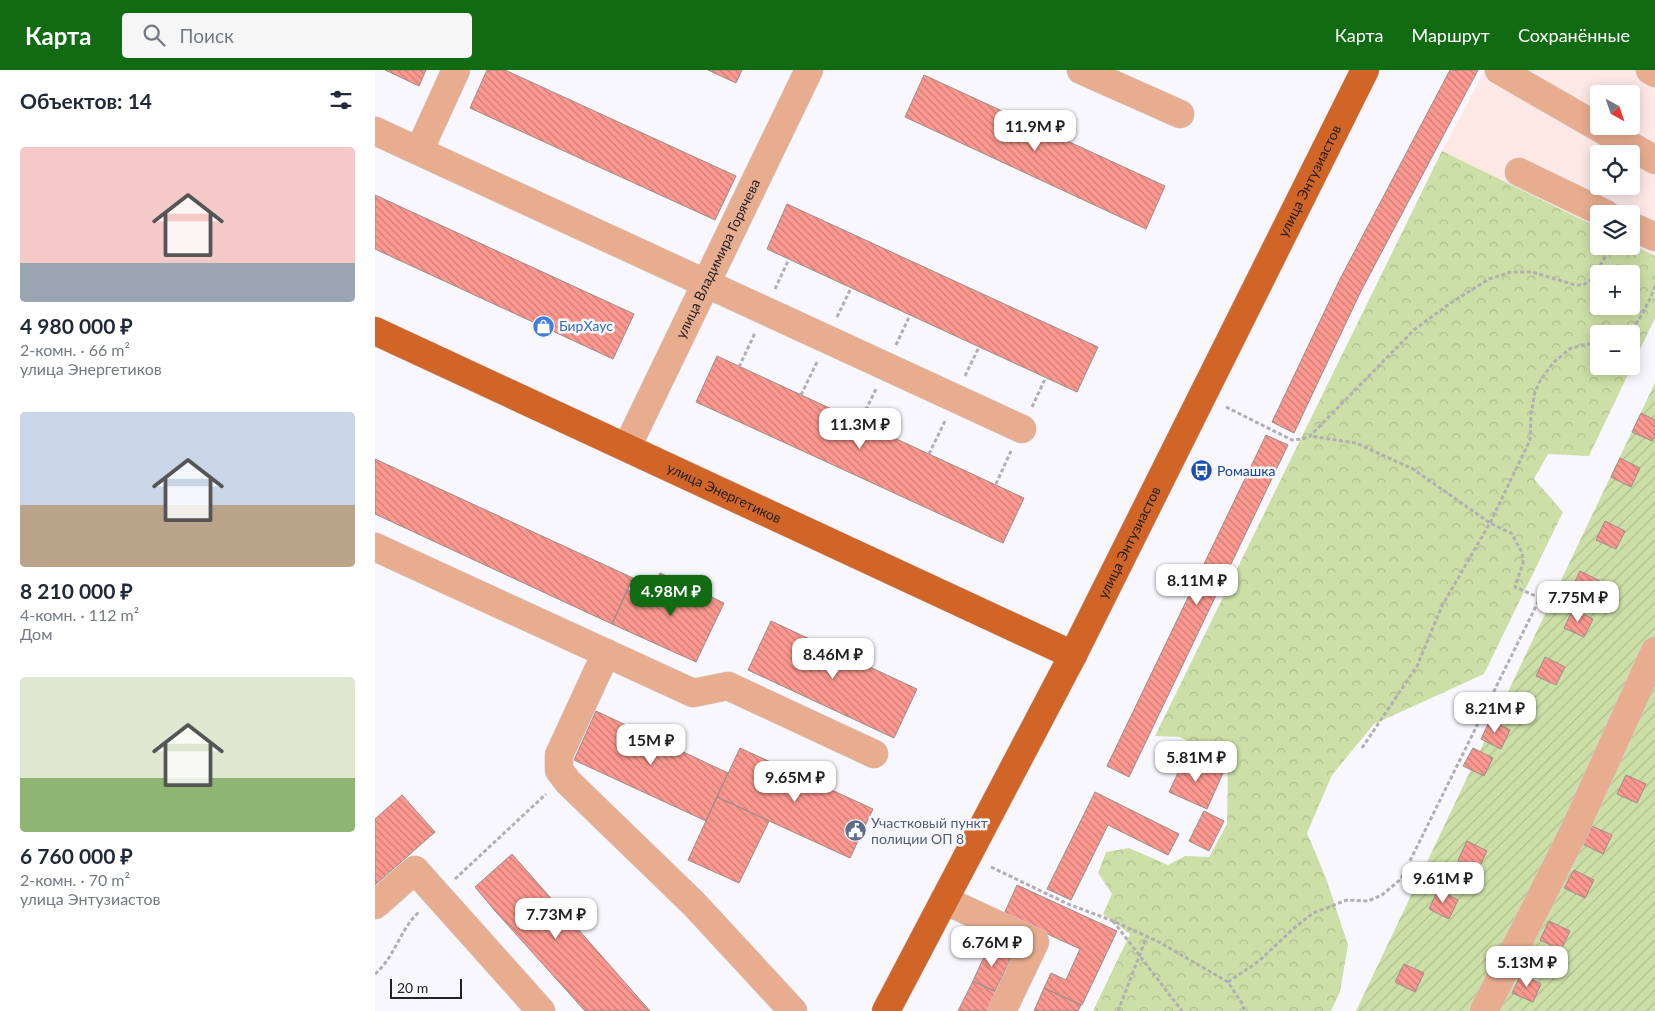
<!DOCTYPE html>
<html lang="ru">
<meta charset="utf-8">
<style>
body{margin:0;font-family:Lato,sans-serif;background:#f6f6f7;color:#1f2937;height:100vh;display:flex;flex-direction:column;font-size:19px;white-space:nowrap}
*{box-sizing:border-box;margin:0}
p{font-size:16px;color:#747a83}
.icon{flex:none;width:28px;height:28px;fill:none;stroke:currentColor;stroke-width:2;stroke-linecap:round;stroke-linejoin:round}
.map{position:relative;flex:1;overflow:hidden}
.details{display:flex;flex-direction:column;background:#fff;width:375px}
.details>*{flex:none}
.needle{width:32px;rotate:140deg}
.tools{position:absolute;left:1215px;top:15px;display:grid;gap:10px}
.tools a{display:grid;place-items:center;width:50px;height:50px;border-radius:5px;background:#fff;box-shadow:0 2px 12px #0003;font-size:25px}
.scale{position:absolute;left:15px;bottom:12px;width:72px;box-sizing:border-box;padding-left:5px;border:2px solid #232125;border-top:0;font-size:14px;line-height:18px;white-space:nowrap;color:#232125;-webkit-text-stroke:4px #f9f7fe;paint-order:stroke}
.price{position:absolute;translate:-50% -42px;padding:0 11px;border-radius:10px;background:#fff;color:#222;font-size:16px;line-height:32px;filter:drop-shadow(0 1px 2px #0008)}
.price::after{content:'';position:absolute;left:50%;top:30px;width:15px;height:11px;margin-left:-8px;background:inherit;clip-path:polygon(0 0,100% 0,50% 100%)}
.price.active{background:#116b13;color:#fff}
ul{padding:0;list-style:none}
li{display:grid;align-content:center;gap:10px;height:265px;padding:0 20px}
li span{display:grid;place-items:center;height:155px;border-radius:5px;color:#555}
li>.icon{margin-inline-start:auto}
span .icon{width:90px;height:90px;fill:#fffc;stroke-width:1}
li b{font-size:21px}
h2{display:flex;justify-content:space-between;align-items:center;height:60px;padding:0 20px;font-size:21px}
header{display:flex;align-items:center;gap:30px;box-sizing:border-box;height:70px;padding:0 25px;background:#116b13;color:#fff}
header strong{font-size:24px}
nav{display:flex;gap:28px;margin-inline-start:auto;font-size:18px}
.search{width:350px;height:45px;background:#f6f6f7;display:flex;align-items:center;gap:12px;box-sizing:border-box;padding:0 18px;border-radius:5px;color:#747a83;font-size:19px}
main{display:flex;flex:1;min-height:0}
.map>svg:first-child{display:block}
.industrial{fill:#fee8e6;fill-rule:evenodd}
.forest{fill:url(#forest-crowns);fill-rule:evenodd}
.garden{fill:url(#garden-furrows)}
.building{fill:url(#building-back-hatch);stroke:#9a8d8b}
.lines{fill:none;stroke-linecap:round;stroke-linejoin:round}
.minor-casing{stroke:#d2d0d7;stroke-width:29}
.major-casing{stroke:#d2d0d7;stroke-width:29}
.path{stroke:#b1afb4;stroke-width:3;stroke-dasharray:4 2.5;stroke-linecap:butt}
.minor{stroke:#e8ac8f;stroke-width:28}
.major{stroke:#d16528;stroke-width:28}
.labels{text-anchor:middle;stroke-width:5;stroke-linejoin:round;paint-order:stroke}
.street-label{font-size:14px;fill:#232125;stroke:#f9f7fe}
.shop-label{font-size:14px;fill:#366cbe;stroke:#f9f7fe;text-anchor:start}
.transit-label{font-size:14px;fill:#164399;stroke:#f9f7fe;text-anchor:start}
.service-label{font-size:14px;fill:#4e5e75;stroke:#f9f7fe;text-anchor:start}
</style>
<header>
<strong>Карта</strong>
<div class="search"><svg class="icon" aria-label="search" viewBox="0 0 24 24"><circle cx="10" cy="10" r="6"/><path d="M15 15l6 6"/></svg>Поиск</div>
<nav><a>Карта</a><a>Маршрут</a><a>Сохранённые</a></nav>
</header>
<main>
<section class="details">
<h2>Объектов: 14<svg class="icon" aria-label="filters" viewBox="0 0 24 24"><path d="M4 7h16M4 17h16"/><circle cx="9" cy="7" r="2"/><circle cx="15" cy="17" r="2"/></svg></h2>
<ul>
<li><span style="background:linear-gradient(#f6c9c9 75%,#9aa5b1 0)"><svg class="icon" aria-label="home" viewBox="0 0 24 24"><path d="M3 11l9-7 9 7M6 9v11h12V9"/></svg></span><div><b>4 980 000 ₽</b><p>2-комн. · 66 m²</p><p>улица Энергетиков</p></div></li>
<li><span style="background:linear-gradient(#c9d6e8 60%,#b9a48a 0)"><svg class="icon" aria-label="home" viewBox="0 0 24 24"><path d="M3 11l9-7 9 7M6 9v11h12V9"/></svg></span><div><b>8 210 000 ₽</b><p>4-комн. · 112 m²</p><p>Дом</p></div></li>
<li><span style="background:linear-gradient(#dfe7d0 65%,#8fb573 0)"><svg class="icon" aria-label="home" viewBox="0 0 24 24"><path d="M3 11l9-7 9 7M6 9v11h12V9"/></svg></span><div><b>6 760 000 ₽</b><p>2-комн. · 70 m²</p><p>улица Энтузиастов</p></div></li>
</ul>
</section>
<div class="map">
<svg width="1280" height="941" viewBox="0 0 1280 941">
<defs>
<pattern id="forest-crowns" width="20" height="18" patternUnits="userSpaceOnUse" patternTransform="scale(1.25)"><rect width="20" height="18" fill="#ccdfa6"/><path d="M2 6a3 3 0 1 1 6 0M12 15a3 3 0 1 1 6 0" fill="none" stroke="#afbf8f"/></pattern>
<pattern id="garden-furrows" width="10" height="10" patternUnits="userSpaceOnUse" patternTransform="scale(1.25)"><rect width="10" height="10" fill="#ccdfa6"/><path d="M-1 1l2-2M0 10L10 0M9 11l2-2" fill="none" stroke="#afbf8f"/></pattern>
<pattern id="building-back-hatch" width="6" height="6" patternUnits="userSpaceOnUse" patternTransform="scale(1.25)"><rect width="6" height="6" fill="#fc988f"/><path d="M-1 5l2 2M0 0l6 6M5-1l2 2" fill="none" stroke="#cc7c75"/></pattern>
</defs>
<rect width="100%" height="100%" fill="#f9f7fe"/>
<path class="industrial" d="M1110 0H1280V186L1256 174V144H1224V158L1067 81ZM1224 24H1256V56H1224ZM1224 84H1256V116H1224Z"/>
<path class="forest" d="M1067 81 1224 158V176H1256V174L1280 186V248L1214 386 1173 384 1159 409 1188 442 1109 604 999 654 957 705 932 763 951 808 973 875 965 922 956 941H718L755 864 728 844 737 824 723 803 731 782 754 778 793 795 810 786 834 787 852 754 853 694 805 667 780 666ZM1224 204H1256V236H1224ZM1224 264H1256V296H1224Z"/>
<path class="garden" d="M1280 313V941H981Z"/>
<path class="building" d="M10 0H51L44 16Z
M112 0H130L361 106 340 150 95 38Z
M333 0H367L361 13Z
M1075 0H1103L986 221 919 363 897 352 965 209Z
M549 5 790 116 771 159 530 47Z
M0 125 259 244 238 289 0 179Z
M412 134 723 277 702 322 392 179Z
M342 286 649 428 628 473 321 332Z
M1266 343 1280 350V366L1277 371 1257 362Z
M891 365 913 375 754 707 732 696Z
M1245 388 1265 398 1256 417 1236 407Z
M0 389 258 508 237 554 0 444Z
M1230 451 1250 461 1241 479 1221 470Z
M1205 501 1225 511 1216 530 1196 520Z
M285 503 349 533 321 592 237 554 252 520 273 530Z
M1198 539 1218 549 1209 567 1189 558Z
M396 551 542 619 519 668 373 600Z
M1170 587 1190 597 1181 615 1161 606Z
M221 641 353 703 331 751 199 690Z
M1115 650 1135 660 1126 679 1106 669Z
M365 678 498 739 475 788 342 727Z
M1098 678 1118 688 1109 706 1088 696Z
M811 686 848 703 832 739 794 722Z
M1251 705 1271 714 1262 733 1242 724Z
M720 722 804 764 793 785 733 755 696 830 672 819Z
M27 725 60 762 0 815V749Z
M342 727 394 751 364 813 313 790Z
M829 741 849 751 834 781 814 771Z
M1217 756 1237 765 1228 784 1208 774Z
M1092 771 1112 781 1103 800 1083 790Z
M137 784 275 941H210L121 842 100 817Z
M1071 792 1091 802 1082 821 1062 811Z
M1199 800 1219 810 1210 828 1189 818Z
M642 815 742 861 707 935 669 918 676 903 691 910 705 879 629 844Z
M1063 820 1083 830 1074 849 1054 839Z
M1174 851 1195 861 1186 880 1165 870Z
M614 876 637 886 620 921 598 911Z
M1029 894 1049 903 1040 922 1020 912Z
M1146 904 1166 914 1158 932 1137 923Z
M598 911 629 926 622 941H583Z
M669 918 706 935 703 941H659Z"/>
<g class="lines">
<defs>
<g id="minor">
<path d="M706 0 805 44"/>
<path d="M1124 0 1280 90"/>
<path d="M1275 0 1280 3"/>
<path d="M0 61 647 359"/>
<path d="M44 81 81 0"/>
<path d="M1144 102 1231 144"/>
<path d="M1256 156 1280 167"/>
<path id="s1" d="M252 377 434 0"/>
<path d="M0 477 318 623 353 616 499 684"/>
<path d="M231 583 184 685V700L193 712 319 834 418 941"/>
<path d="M569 830 660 872 627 941"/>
<path d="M0 835 40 800 166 941"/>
<path d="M1109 941 1199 761 1280 581"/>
</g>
<g id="major">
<path id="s2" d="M0 261 698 585"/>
<path id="s3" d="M511 941 698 585 990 0"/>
</g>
</defs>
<use href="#minor" class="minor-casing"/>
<use href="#major" class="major-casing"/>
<path class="path" d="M400 219 414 189
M462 247 476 218
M1252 264C1266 250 1273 234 1280 216
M521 275 535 245
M364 297 380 263
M590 306 604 277
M426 325 442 292
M657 337 671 307
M851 337 917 370 927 369 935 366 1040 259 1077 232 1114 209 1136 202H1157L1200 215H1208L1216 210 1237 176
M485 352 501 319
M554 384 570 351
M621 414 636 381
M987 678 1042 596 1067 536 1115 453 1155 370 1156 344 1160 322 1166 309 1179 292 1196 278 1214 274 1224 275
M616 797 693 834 738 851 782 871 853 912 868 935 869 941
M80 809 171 724
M738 851 807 941
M0 904C20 887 25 859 44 842
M853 912 884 891 918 859 938 843 972 830 993 831 1007 825 1026 809 1165 528 1140 517 1148 493 1147 482 1136 463 1115 453 1038 399 981 373 935 366
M743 941 772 866"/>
<use href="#minor" class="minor"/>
<use href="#major" class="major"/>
</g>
<defs>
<symbol id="shop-disc" viewBox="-11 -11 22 22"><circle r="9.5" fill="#3f7fe0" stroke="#f9f7fe"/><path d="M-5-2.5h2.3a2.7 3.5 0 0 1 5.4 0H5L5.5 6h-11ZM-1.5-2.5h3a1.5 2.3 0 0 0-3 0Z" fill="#fff"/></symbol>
<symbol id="bus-disc" viewBox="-11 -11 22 22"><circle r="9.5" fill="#1a4fb4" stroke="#f9f7fe"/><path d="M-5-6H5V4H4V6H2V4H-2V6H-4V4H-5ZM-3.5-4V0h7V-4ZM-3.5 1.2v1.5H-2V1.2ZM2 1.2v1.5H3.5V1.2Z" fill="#fff"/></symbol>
<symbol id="civic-disc" viewBox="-11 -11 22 22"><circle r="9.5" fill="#5c6f8a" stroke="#f9f7fe"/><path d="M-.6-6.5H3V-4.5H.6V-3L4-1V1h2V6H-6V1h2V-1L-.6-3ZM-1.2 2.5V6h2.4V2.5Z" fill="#fff"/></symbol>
</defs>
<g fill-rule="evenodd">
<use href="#shop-disc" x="156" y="244" width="25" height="25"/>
<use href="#bus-disc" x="814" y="388" width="25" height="25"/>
<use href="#civic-disc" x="468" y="748" width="25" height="25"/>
</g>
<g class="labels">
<g class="street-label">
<text dy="5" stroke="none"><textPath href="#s3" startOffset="932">улица Энтузиастов</textPath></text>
<text dy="5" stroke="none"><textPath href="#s1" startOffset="209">улица Владимира Горячева</textPath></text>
<text dy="5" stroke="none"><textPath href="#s2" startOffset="385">улица Энергетиков</textPath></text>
<text dy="5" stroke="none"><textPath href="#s3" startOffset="528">улица Энтузиастов</textPath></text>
</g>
<g class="shop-label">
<text x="184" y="261">БирХаус</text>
</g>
<g class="transit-label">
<text x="842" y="406">Ромашка</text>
</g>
<g class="service-label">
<text x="496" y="758">Участковый пункт<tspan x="496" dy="16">полиции ОП 8</tspan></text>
</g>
</g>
</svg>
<div class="tools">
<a><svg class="needle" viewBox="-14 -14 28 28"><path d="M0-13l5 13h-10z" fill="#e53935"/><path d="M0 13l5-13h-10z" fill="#747a83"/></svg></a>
<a><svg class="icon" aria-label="locate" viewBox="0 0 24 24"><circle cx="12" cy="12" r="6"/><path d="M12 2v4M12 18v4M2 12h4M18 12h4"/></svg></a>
<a><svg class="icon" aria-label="layers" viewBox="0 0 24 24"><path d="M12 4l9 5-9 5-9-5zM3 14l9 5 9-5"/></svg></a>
<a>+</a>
<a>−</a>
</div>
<div class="scale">20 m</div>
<b class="price" style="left:660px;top:82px">11.9M ₽</b>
<b class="price" style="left:485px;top:380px">11.3M ₽</b>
<b class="price" style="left:822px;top:536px">8.11M ₽</b>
<b class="price active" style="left:296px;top:547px">4.98M ₽</b>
<b class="price" style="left:1203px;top:553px">7.75M ₽</b>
<b class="price" style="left:458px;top:610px">8.46M ₽</b>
<b class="price" style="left:1120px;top:664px">8.21M ₽</b>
<b class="price" style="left:276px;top:696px">15M ₽</b>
<b class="price" style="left:821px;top:713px">5.81M ₽</b>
<b class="price" style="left:420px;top:733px">9.65M ₽</b>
<b class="price" style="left:1068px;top:834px">9.61M ₽</b>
<b class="price" style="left:181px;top:870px">7.73M ₽</b>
<b class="price" style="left:617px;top:898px">6.76M ₽</b>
<b class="price" style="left:1152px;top:918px">5.13M ₽</b>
</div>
</main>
